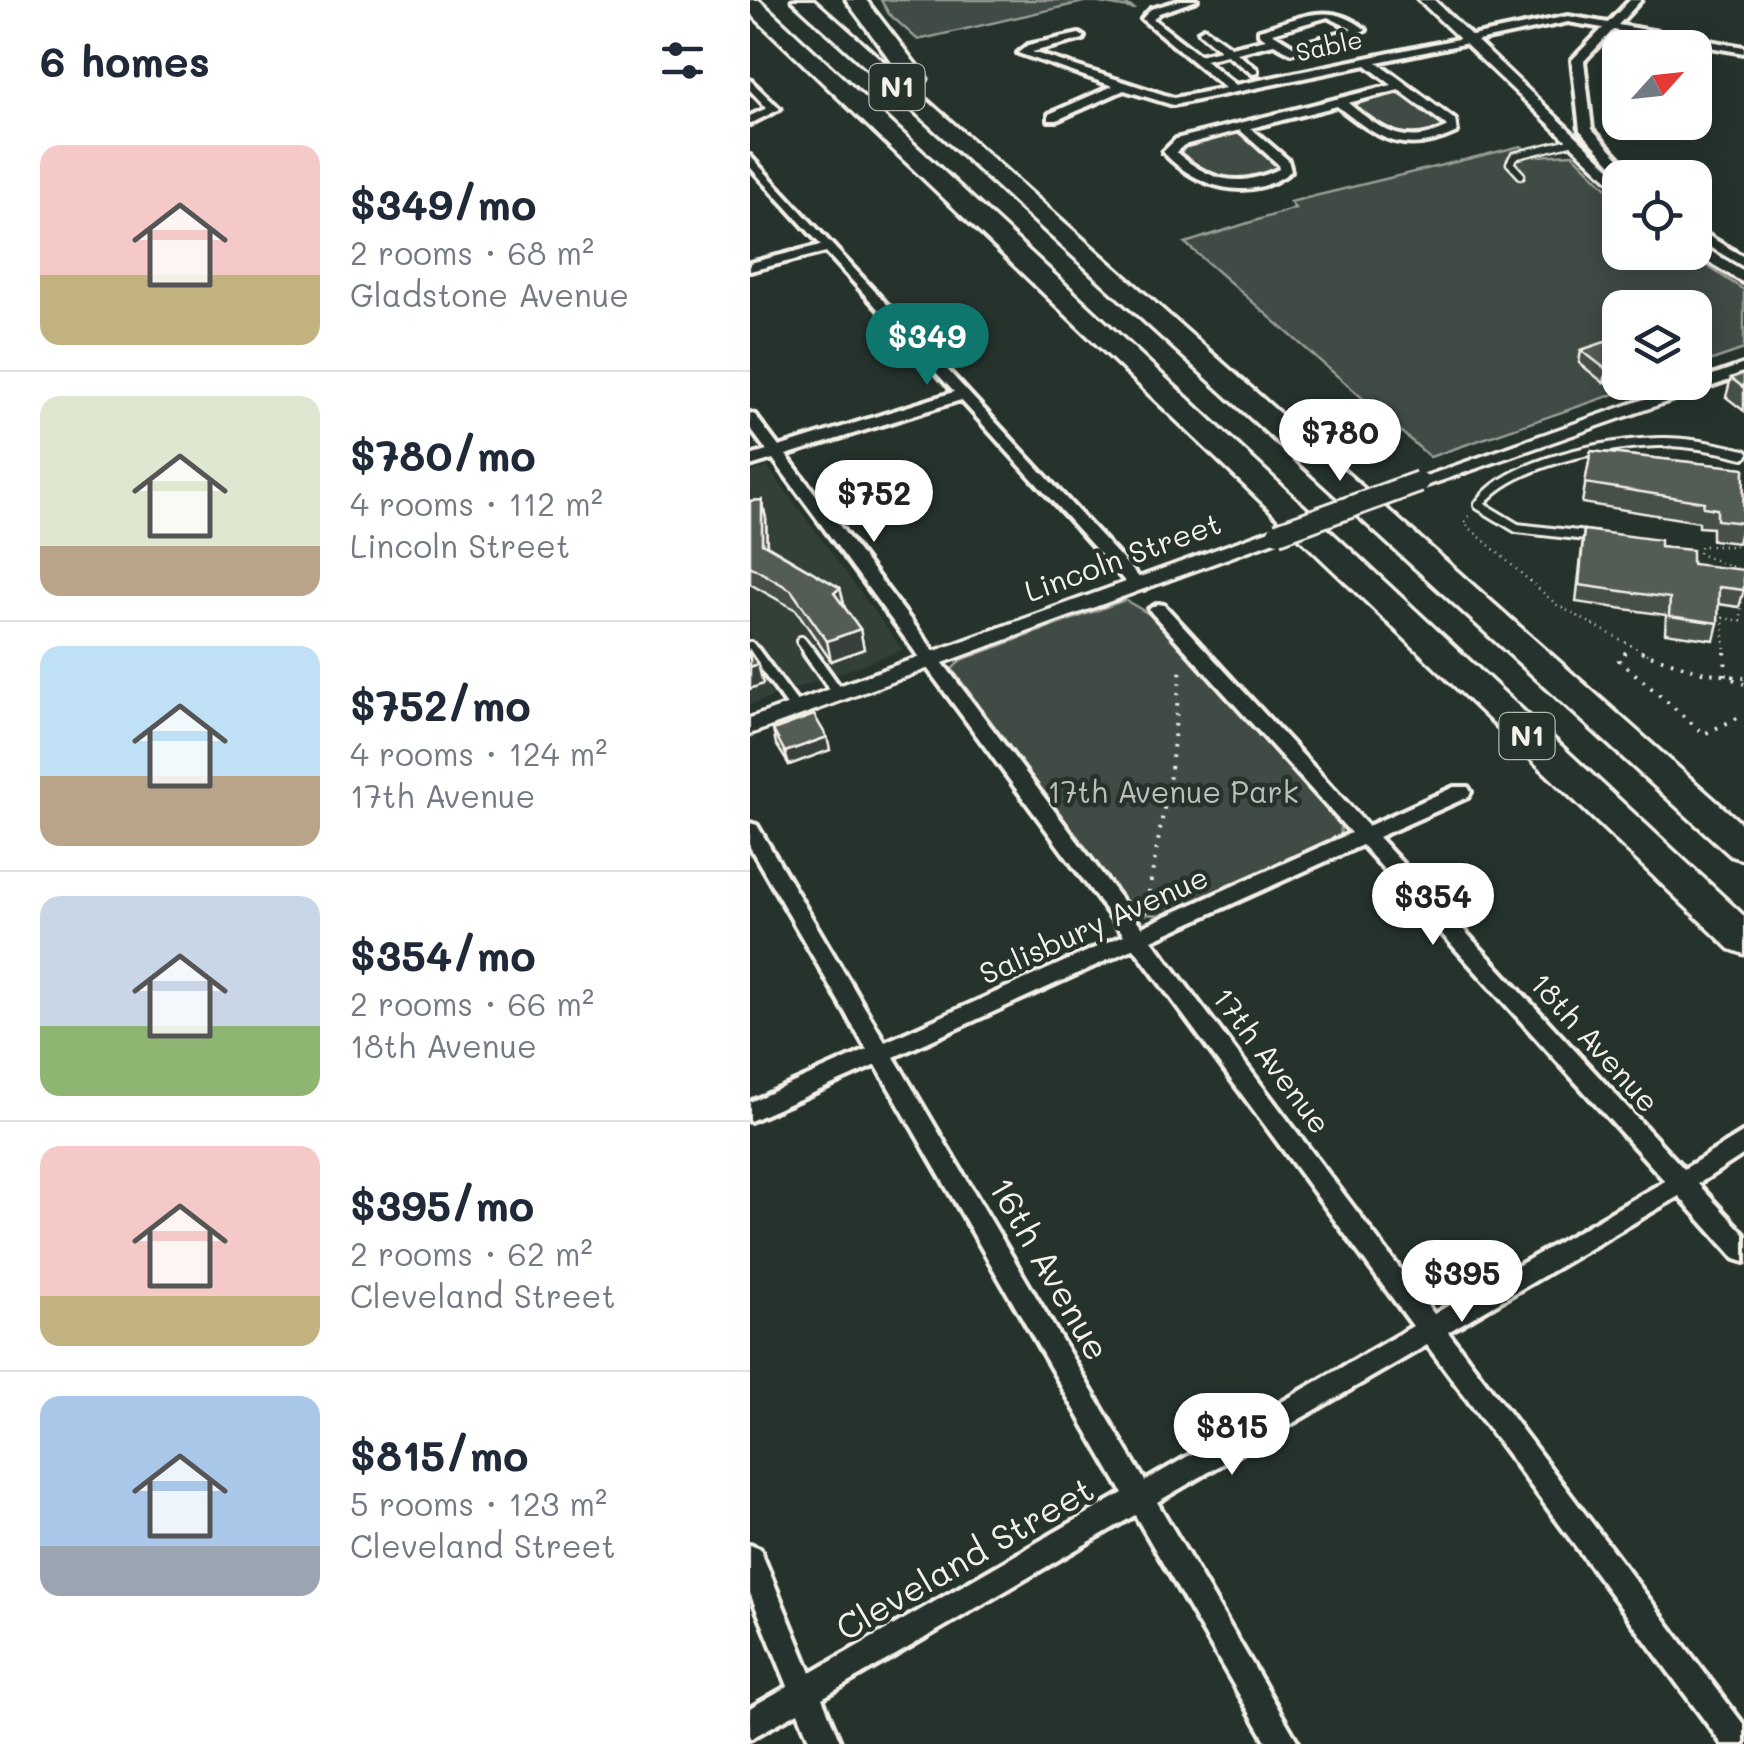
<!DOCTYPE html>
<meta charset="utf-8">
<style>
body{margin:0;font-family:Mali,sans-serif;background:#f2f2f3;color:#1f2937;height:100vh;display:flex;flex-direction:column;font-size:38px;white-space:nowrap}
*{box-sizing:border-box;margin:0}
p{font-size:32px;color:#747a83}
.icon{flex:none;width:55px;height:55px;fill:none;stroke:currentColor;stroke-width:2;stroke-linecap:round;stroke-linejoin:round}
.map{position:relative;flex:1;overflow:hidden}
.details{display:flex;flex-direction:column;background:#fff;width:750px}
.details>*{flex:none}
.needle{width:65px;rotate:63deg}
.controls{position:absolute;left:852px;top:30px;display:grid;gap:20px}
.controls a{display:grid;place-items:center;width:110px;height:110px;border-radius:20px;background:#fff;box-shadow:0 5px 25px #0003;font-size:50px}
.price{position:absolute;translate:-50% -85px;padding:0 22px;border-radius:35px;background:#fff;color:#222;font-size:32px;line-height:65px;filter:drop-shadow(0 2px 5px #0008)}
.price::after{content:'';position:absolute;left:50%;top:60px;width:30px;height:22px;margin-left:-15px;background:inherit;clip-path:polygon(0 0,100% 0,50% 100%)}
.price.selected{background:#0f766e;color:#fff}
ul{padding:0;list-style:none}
li{display:flex;align-items:center;gap:30px;height:250px;padding:0 40px}
li+li{border-top:2px solid #e0e1e3}
li span{display:grid;place-items:center;flex:none;width:280px;height:200px;border-radius:20px;color:#555}
li>.icon{margin-inline-start:auto}
span .icon{width:120px;height:120px;fill:#fffc;stroke-width:1}
li b{font-size:42px}
h2{display:flex;justify-content:space-between;align-items:center;height:120px;padding:0 40px;font-size:42px}
main{display:flex;flex:1;min-height:0}
.map>svg:first-child{display:block}
.built{fill:#333f39}
.green{fill:#414b45;stroke:#9a9e96;stroke-width:2.5}
.lines{fill:none;stroke-linecap:round;stroke-linejoin:round}
.service-far2-casing{stroke:#f4f1e8;stroke-width:11}
.service-far1-casing{stroke:#f4f1e8;stroke-width:14}
.service-casing{stroke:#f4f1e8;stroke-width:18}
.minor-casing{stroke:#f4f1e8;stroke-width:8}
.tertiary-casing{stroke:#f4f1e8;stroke-width:7}
.motorway-casing{stroke:#f4f1e8;stroke-width:7}
.path-far1{stroke:#f4f1e8;stroke-width:2.5;stroke-dasharray:1 5;stroke-linecap:butt}
.path{stroke:#f4f1e8;stroke-width:4;stroke-dasharray:2.5 8;stroke-linecap:butt}
.service-far2{stroke:#26332d;stroke-width:6}
.service-far1{stroke:#26332d;stroke-width:8}
.service{stroke:#26332d;stroke-width:10}
.minor{fill:#26332d;fill-rule:evenodd}
.tertiary{fill:#26332d;fill-rule:evenodd}
.motorway{fill:#26332d;fill-rule:evenodd}
.tertiary-bridge-casing{stroke:#f4f1e8;stroke-width:26;stroke-linecap:butt}
.tertiary-bridge{stroke:#26332d;stroke-width:20}
.wall{fill:#474f49;stroke:#f4f1e8;stroke-width:2.5}
.shaded-wall{fill:#39403c;stroke:#f4f1e8;stroke-width:2.5}
.building{fill:#525c55;stroke:#f4f1e8;stroke-width:2.5}
.labels{text-anchor:middle;stroke-width:9;stroke-linejoin:round;paint-order:stroke}
.far-street-label{font-size:25px;fill:#f4f1e8;stroke:#26332d}
.shield{fill:#26332d;stroke:#b6b8b0;stroke-width:2.5}
.shield-label{font-size:28px;font-weight:bold;fill:#f4f1e8}
.street-label{font-size:30px;fill:#f4f1e8;stroke:#26332d}
.park-label{font-size:30px;fill:#bebfb7;stroke:#26332d}
.near-street-label{font-size:35px;fill:#f4f1e8;stroke:#26332d}
</style>
<main>
<section class="details">
<h2>6 homes<svg class="icon" aria-label="filters" viewBox="0 0 24 24"><path d="M4 7h16M4 17h16"/><circle cx="9" cy="7" r="2"/><circle cx="15" cy="17" r="2"/></svg></h2>
<ul>
<li><span style="background:linear-gradient(#f6c9c9 65%,#c2b280 0)"><svg class="icon" aria-label="home" viewBox="0 0 24 24"><path d="M3 11l9-7 9 7M6 9v11h12V9"/></svg></span><div><b>$349/mo</b><p>2 rooms · 68 m²</p><p>Gladstone Avenue</p></div></li>
<li><span style="background:linear-gradient(#dfe7d0 75%,#b9a48a 0)"><svg class="icon" aria-label="home" viewBox="0 0 24 24"><path d="M3 11l9-7 9 7M6 9v11h12V9"/></svg></span><div><b>$780/mo</b><p>4 rooms · 112 m²</p><p>Lincoln Street</p></div></li>
<li><span style="background:linear-gradient(#bfe0f5 65%,#b9a48a 0)"><svg class="icon" aria-label="home" viewBox="0 0 24 24"><path d="M3 11l9-7 9 7M6 9v11h12V9"/></svg></span><div><b>$752/mo</b><p>4 rooms · 124 m²</p><p>17th Avenue</p></div></li>
<li><span style="background:linear-gradient(#c9d6e8 65%,#8fb573 0)"><svg class="icon" aria-label="home" viewBox="0 0 24 24"><path d="M3 11l9-7 9 7M6 9v11h12V9"/></svg></span><div><b>$354/mo</b><p>2 rooms · 66 m²</p><p>18th Avenue</p></div></li>
<li><span style="background:linear-gradient(#f6c9c9 75%,#c2b280 0)"><svg class="icon" aria-label="home" viewBox="0 0 24 24"><path d="M3 11l9-7 9 7M6 9v11h12V9"/></svg></span><div><b>$395/mo</b><p>2 rooms · 62 m²</p><p>Cleveland Street</p></div></li>
<li><span style="background:linear-gradient(#a9c7e8 75%,#9aa5b1 0)"><svg class="icon" aria-label="home" viewBox="0 0 24 24"><path d="M3 11l9-7 9 7M6 9v11h12V9"/></svg></span><div><b>$815/mo</b><p>5 rooms · 123 m²</p><p>Cleveland Street</p></div></li>
</ul>
</section>
<div class="map">
<svg width="994" height="1744" viewBox="0 0 994 1744">
<rect width="100%" height="100%" fill="#26332d"/>
<filter id="ink" filterUnits="userSpaceOnUse"><feTurbulence type="fractalNoise" baseFrequency=".01" numOctaves="2"/><feDisplacementMap in="SourceGraphic" scale="20" xChannelSelector="R" yChannelSelector="G"/><feConvolveMatrix kernelMatrix="1 2 1 2 8 2 1 2 1" color-interpolation-filters="sRGB"/></filter>
<g filter="url(#ink)">
<path class="built" d="M18 467 153 650 0 705V473Z"/>
<path class="green" d="M131 0H368L385 9 338 1 168 40 139 14Z
M640 92 657 94 697 128C658 147 630 134 601 105Z
M479 133 496 135 530 167C492 199 457 177 425 152L426 147Z
M771 146 785 156 823 154 870 201V252L937 253 994 290V349L945 366V308H870V382L897 383 680 457 435 243 545 208 540 202Z
M375 600 399 614 430 646 590 824 591 836 412 915 390 914 378 905 202 669 211 660Z"/>
<g class="lines">
<defs>
<path id="service-far2" d="M771 175 760 163 764 156 824 141"/>
<path id="service-far1" d="M845 537 767 528 729 505C758 462 859 443 909 442 937 441 966 447 994 454
M51 641 61 654
M0 646 6 654"/>
<path id="service" d="M4 652 46 709
M59 652 89 694"/>
<path id="minor" d="M431 0H447L409 13 403 19 449 55 470 50 450 33 449 31 454 28 481 47 516 39 509 34V30C552 18 579 0 616 30L541 53 524 44 487 53 507 69V73L503 74 477 55 455 60 486 85 818 16 858 23 880 0H891L868 25 994 47V53L863 30 834 61 842 129 888 178H875L830 130 822 60 853 28 818 22 627 62 705 120 707 132C654 157 629 139 587 106L501 128 538 160 541 171C499 204 447 188 413 152L426 139 642 85 616 65 423 105 374 90 307 120H299V114L363 86 268 53 278 45 329 34 334 37 333 39 282 52 424 98 475 88 392 19 401 9ZM578 17 602 29 543 46 522 33ZM649 90 696 125 697 128C653 148 632 130 598 103ZM490 130 528 164 529 169C488 189 459 181 426 152L434 145Z
M0 80 30 109 0 124V116L17 108 0 90Z
M0 156 396 585 394 589H382L211 400 36 455 392 927 601 833 402 613 399 609 408 604 414 605 618 826 704 787H718L721 792 718 797 628 837 934 1169 994 1132V1154L948 1184 994 1234V1262L985 1259 929 1196 698 1332 994 1725V1744H972L677 1345 407 1502 549 1744H518L385 1515 72 1698 91 1744H61L48 1712 0 1739V1708L38 1686 0 1593V1545L10 1549 61 1673 373 1493 126 1065 0 1121V1102L117 1050 0 847V823L7 825 135 1042 374 935 23 459 0 466V456L17 451 0 428V413L5 415 29 447 204 392 76 252 0 271V263L71 245 0 167ZM612 845 915 1181 684 1314 402 940ZM384 948 663 1326 395 1481 144 1057Z
M945 228 994 257V267L945 238Z"/>
<path id="tertiary" d="M669 0H684L870 178V191Z
M945 242 994 271V283L942 252Z
M994 364V375L676 486H662L659 482Z
M528 527 535 529V537L0 734V718Z"/>
<path id="motorway" d="M0 0H9L994 916V954L980 949 0 13Z
M42 0H64L994 826V860L981 856Z
M96 0H116L177 79 174 84H158Z"/>
</defs>
<use href="#service-far2" class="service-far2-casing"/>
<use href="#service-far1" class="service-far1-casing"/>
<use href="#service" class="service-casing"/>
<use href="#minor" class="minor-casing"/>
<use href="#tertiary" class="tertiary-casing"/>
<use href="#motorway" class="motorway-casing"/>
<path class="path-far1" d="M719 516 714 523 807 605 897 654
M993 571 949 554 950 546H994
M874 654 878 650
M975 654 973 618 991 621 992 591"/>
<path class="path" d="M876 652 869 660 954 734 994 715
M891 652 952 672 994 678
M975 652 976 676 994 684
M395 913 421 770 431 665"/>
<use href="#service-far2" class="service-far2"/>
<use href="#service-far1" class="service-far1"/>
<use href="#service" class="service"/>
<use href="#minor" class="minor"/>
<use href="#tertiary" class="tertiary"/>
<use href="#motorway" class="motorway"/>
<defs>
<path id="tertiary-bridge" d="M528 533 669 482"/>
</defs>
<use href="#tertiary-bridge" class="tertiary-bridge-casing"/>
<use href="#tertiary-bridge" class="tertiary-bridge"/>
</g>
<path class="wall" d="M831 350 870 354V378L854 383 829 363Z
M994 373V411L976 397 981 378Z
M841 451 994 468 993 523 988 543 962 540V528L949 527V522L832 503Z
M12 500 16 519 17 545 90 588 95 608 110 629 114 649 81 661 46 610 0 584V501Z
M834 530 910 547 994 590 989 607 968 604V623L964 640 915 633 916 615 826 602Z
M23 730 77 737 80 750 39 765 26 744Z"/>
<path class="shaded-wall" d="M870 366V378L854 383 857 370Z
M12 500 16 519 17 563 12 543Z
M90 588 95 608 84 593Z
M110 629 114 649 81 661 77 641Z
M8 664 13 684 0 689V667Z
M77 737 80 750 39 765 35 752Z"/>
<path class="building" d="M855 342 870 354V366L857 370 831 350Z
M994 373V388L981 378Z
M841 451 994 468 993 523 967 520V509L953 507 954 502 835 483Z
M12 500V543L90 588 84 593 110 629 77 641 41 590 0 566V501Z
M834 530 910 540V547L942 550V564L994 570V590L969 587 968 623 919 616 920 598 829 585Z
M0 652 8 664 0 667Z
M64 715 77 737 35 752 23 730Z"/>
</g>
<g class="labels">
<g class="far-street-label">
<text transform="translate(579 46) rotate(-12)" y="9">Sable</text>
</g>
<g class="shield">
<rect x="119.5" y="64" width="55" height="46" rx="8"/>
<rect x="749.5" y="713" width="55" height="46" rx="8"/>
</g>
<g class="shield-label">
<text x="147" y="97">N1</text>
<text x="777" y="746">N1</text>
</g>
<g class="street-label">
<text transform="translate(373 558) rotate(-20)" y="10">Lincoln Street</text>
<text transform="translate(344 926) rotate(-24)" y="10">Salisbury Avenue</text>
<text transform="translate(844 1043) rotate(48)" y="10">18th Avenue</text>
<text transform="translate(521 1061) rotate(53)" y="10">17th Avenue</text>
</g>
<g class="park-label">
<text x="423" y="803">17th Avenue Park</text>
</g>
<g class="near-street-label">
<text transform="translate(299 1269) rotate(60)" y="12">16th Avenue</text>
<text transform="translate(215 1559) rotate(-30)" y="12">Cleveland Street</text>
</g>
</g>
</svg>
<div class="controls">
<a><svg class="needle" viewBox="-14 -14 28 28"><path d="M0-13l5 13h-10z" fill="#e53935"/><path d="M0 13l5-13h-10z" fill="#747a83"/></svg></a>
<a><svg class="icon" aria-label="locate" viewBox="0 0 24 24"><circle cx="12" cy="12" r="6"/><path d="M12 2v4M12 18v4M2 12h4M18 12h4"/></svg></a>
<a><svg class="icon" aria-label="layers" viewBox="0 0 24 24"><path d="M12 4l9 5-9 5-9-5zM3 14l9 5 9-5"/></svg></a>
</div>
<b class="price selected" style="left:177px;top:388px">$349</b>
<b class="price" style="left:590px;top:484px">$780</b>
<b class="price" style="left:124px;top:545px">$752</b>
<b class="price" style="left:683px;top:948px">$354</b>
<b class="price" style="left:712px;top:1325px">$395</b>
<b class="price" style="left:482px;top:1478px">$815</b>
</div>
</main>
